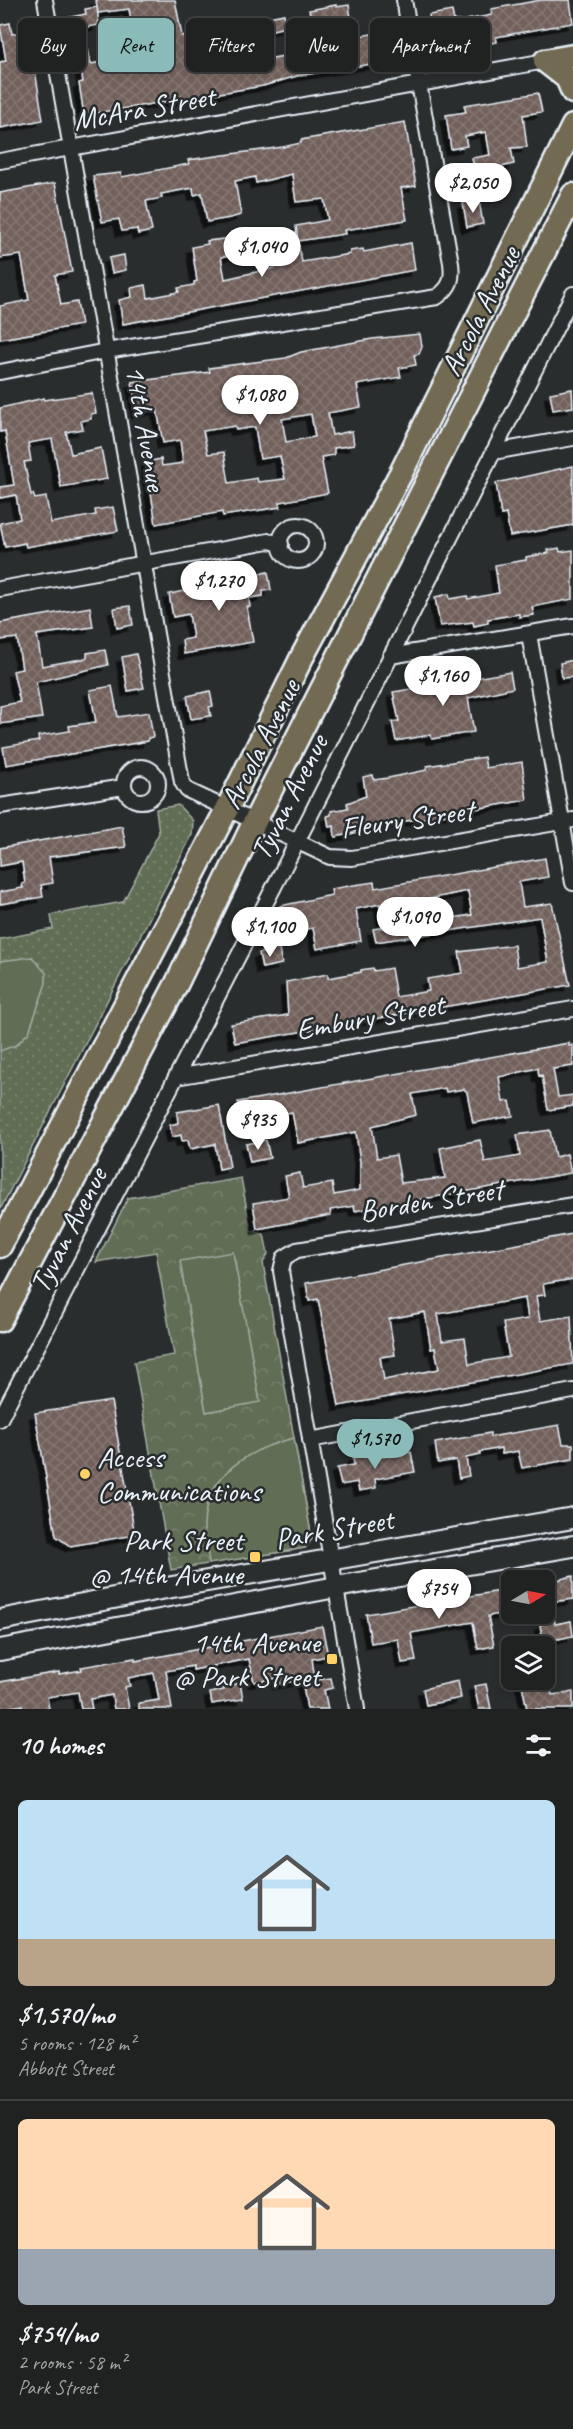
<!DOCTYPE html>
<meta charset="utf-8">
<style>
body{margin:0;font-family:Caveat,sans-serif;background:#282a2a;color:#f1f3f6;height:100vh;display:flex;flex-direction:column;font-size:22px;white-space:nowrap}
*{box-sizing:border-box;margin:0}
p{font-size:20px;color:#a2a4a5}
.icon{flex:none;width:33px;height:33px;fill:none;stroke:currentColor;stroke-width:2;stroke-linecap:round;stroke-linejoin:round}
.map{position:relative;height:1709px;overflow:hidden}
.details{display:flex;flex-direction:column;background:#202222;flex:1}
.details>*{flex:none}
.banner{position:absolute;left:18px;top:18px;width:537px;height:54px;display:flex;gap:12px}
.needle{width:39px;rotate:80deg}
.controls{position:absolute;left:501px;top:1570px;display:grid;gap:12px}
.controls a{display:grid;place-items:center;width:54px;height:54px;border-radius:9px;background:#202222;box-shadow:0 3px 9px #0003,0 0 0 2px #3d3f40;font-size:30px}
.price{position:absolute;translate:-50% -51px;padding:0 14px;border-radius:21px;background:#fff;color:#222;font-size:20px;line-height:39px;filter:drop-shadow(0 2px 3px #0008)}
.price::after{content:'';position:absolute;left:50%;top:36px;width:18px;height:14px;margin-left:-9px;background:inherit;clip-path:polygon(0 0,100% 0,50% 100%)}
.price.active{background:#8bbbb9;color:#111}
ul{padding:0;list-style:none}
li{display:grid;align-content:center;gap:12px;height:318px;padding:0 18px}
li+li{border-top:2px solid #3d3f40}
li span{display:grid;place-items:center;height:186px;border-radius:9px;color:#555}
li>.icon{margin-inline-start:auto}
span .icon{width:108px;height:108px;fill:#fffc;stroke-width:1}
li b{font-size:26px}
h2{display:flex;justify-content:space-between;align-items:center;height:72px;padding:0 18px;font-size:26px}
.tag{padding:0 21px;border-radius:9px;background:#202222;box-shadow:0 3px 9px #0003,0 0 0 2px #3d3f40;font-size:21px;line-height:54px}
.tag.active{background:#8bbbb9;color:#111}
.map>svg:first-child{display:block}
.grass{fill:url(#grass-dots);stroke:#a5afa6;stroke-width:1.5}
.park{fill:url(#park-crowns);stroke:#a5afa6;stroke-width:1.5}
.pitch{fill:#626d54;stroke:#a5afa6;stroke-width:1.5}
.building{fill:url(#building-cross-hatch);stroke:#e8f1f8;stroke-width:1.5;fill-rule:evenodd;filter:url(#shadow)}
.lines{fill:none;stroke-linecap:round;stroke-linejoin:round}
.minor-casing{stroke:#e8f1f8;stroke-width:18}
.secondary-casing{stroke:#e8f1f8;stroke-width:24}
.primary-casing{stroke:#e8f1f8;stroke-width:27}
.minor{stroke:#2a2d2e;stroke-width:14}
.secondary{stroke:#2a2d2e;stroke-width:20}
.primary{stroke:#736b52;stroke-width:22}
.poi-dot{fill:#ffd166;stroke:#2a2d2e;stroke-width:2}
.labels{text-anchor:middle;stroke-width:5;stroke-linejoin:round;paint-order:stroke}
.street-label{font-size:30px;fill:#e8f1f8;stroke:#2a2d2e}
.poi-label{font-size:30px;fill:#e8f1f8;stroke:#2a2d2e;text-anchor:end}
</style>
<div class="map">
<svg width="573" height="1709" viewBox="0 0 573 1709">
<defs>
<pattern id="grass-dots" width="8" height="8" patternUnits="userSpaceOnUse" patternTransform="scale(1.5)"><rect width="8" height="8" fill="#626d54"/><path d="M2 2h.1M6 6h.1" fill="none" stroke="#78826d" stroke-width="1.8" stroke-linecap="round"/></pattern>
<pattern id="park-crowns" width="20" height="18" patternUnits="userSpaceOnUse" patternTransform="scale(1.5)"><rect width="20" height="18" fill="#626d54"/><path d="M2 6a3 3 0 1 1 6 0M12 15a3 3 0 1 1 6 0" fill="none" stroke="#78826d"/></pattern>
<pattern id="building-cross-hatch" width="8" height="8" patternUnits="userSpaceOnUse" patternTransform="scale(1.5)"><rect width="8" height="8" fill="#72605b"/><path d="M0 0l8 8M0 8l8-8" fill="none" stroke="#867773"/></pattern>
<filter id="shadow"><feDropShadow dx="-5.5" dy="5.5" stdDeviation="0" flood-color="#0009"/></filter>
</defs>
<rect width="100%" height="100%" fill="#2a2d2e"/>
<filter id="ink" filterUnits="userSpaceOnUse"><feTurbulence type="fractalNoise" baseFrequency=".0167" numOctaves="2"/><feDisplacementMap in="SourceGraphic" scale="12" xChannelSelector="R" yChannelSelector="G"/><feConvolveMatrix kernelMatrix="1 2 1 2 8 2 1 2 1" color-interpolation-filters="sRGB"/></filter>
<g filter="url(#ink)">
<path class="grass" d="M178 805 193 821 192 835 0 1210V939L53 929 51 915 123 902 159 833 156 809Z"/>
<path class="park" d="M241 1178 251 1231 264 1234 268 1254 263 1263 312 1539 305 1548 171 1570 134 1362 174 1355 156 1252 96 1262 128 1198Z"/>
<path class="pitch" d="M32 957 46 973V983L29 1032 16 1045 0 1051V961Z
M233 1252 260 1402 206 1412 180 1261Z
M294 1438 312 1539 305 1548 209 1564C208 1552 204 1539 204 1526 205 1474 249 1449 294 1438Z"/>
<path class="building" d="M96 0H175L182 36 197 33 202 65 218 62 220 71 256 65V61L318 50 309 10 336 5V7L349 5 354 37 389 31 393 55 377 58 378 63 297 76 263 86 84 115 79 83 83 82 78 51 88 49 91 64 112 60 109 43 134 38 129 9 98 13Z
M541 0H570L573 23 496 37 497 42 435 53 429 15 452 11 454 21H461L492 15 491 9Z
M97 7 99 25 69 30 66 18 86 14 85 9Z
M284 14 286 27 250 35 248 21Z
M10 23 12 34 29 32 43 120 0 128V62L6 61 0 25Z
M538 93 542 112 523 115 527 147 511 148 514 164 475 173 472 158 490 155 486 132 465 136 467 146 451 149 446 115 466 112 464 105Z
M405 122 416 186 401 188 407 220 344 230 345 234 298 241 296 226 328 220 324 199 296 202 292 174 256 183 255 177 235 181 241 215 230 218 207 222 202 193 194 195 193 188 161 194 162 198 146 201 152 231 138 234 137 229 122 231 119 219 102 222 93 176 121 173 122 177 189 164 188 160 283 147 301 143V140Z
M55 183 72 272 55 275 61 305 77 302 81 325 0 339V306L29 300 21 255 0 258V193Z
M479 200 483 224 467 227 463 203Z
M296 233 302 262 350 254V251L363 249 364 252 411 243 415 270 123 324 119 300 132 297 131 288 146 285 148 298 179 292 178 288 194 285V282L197 281 192 247 208 244 207 241 250 236 251 251 221 257 225 279 287 265V262L291 261 286 235Z
M124 255 126 270 112 273 109 258Z
M420 334 422 347 419 354 414 355 416 365 399 368 401 377 357 385 361 407 328 413 332 435 352 431 354 445 334 448V455L321 457 328 493 280 502V507L223 516 222 512 156 524 146 462 161 459 162 466 183 463 180 440 163 443 157 409 137 413 132 382 210 372 209 368 286 358 301 352 372 339ZM311 414 315 437 286 442 282 419ZM235 426 236 430 255 427 260 459 280 456 285 479 258 482 257 478 229 483 224 452 208 454 203 431Z
M572 389 573 407 553 410 550 393Z
M92 393 96 413 91 414V419L81 421 83 429 66 432 71 454 101 448 107 479 61 487 52 439 28 443 31 461 24 462 31 495 33 494 35 499 46 497 51 523 96 515 95 510 113 507 118 531 26 547 25 543 5 547 0 523 20 519 16 495 0 498V487L14 485 5 431 0 432V408L44 398V400Z
M573 466V525L510 536 506 514 501 515 496 483Z
M559 548 560 552 573 550V599L532 607 534 615 519 617V614L488 619V623L474 626 473 622 440 626 435 597 449 594 450 599 467 596 468 599 499 593 495 565 526 560V557L549 553 548 550Z
M268 572 271 590 263 591V596L249 598 250 607H247L253 642 184 654 182 640 193 638 189 614 173 617 169 594 185 591 184 587 232 582 231 579Z
M130 606 133 625 117 628 114 608Z
M90 607 93 627 37 635 42 666 87 658V653L105 650 108 665 36 682 42 718 0 724V706L20 702 13 671 22 669 17 638 0 640V623Z
M136 654 144 688 128 691 122 657Z
M573 660V677L562 678 560 663Z
M510 672 513 688 468 698 474 732 432 739 430 735 396 741 392 722 399 721 393 692Z
M112 686 118 717 149 712 153 737 148 738V741L6 765 3 747 39 741 38 736 70 731 69 726 96 722 90 690Z
M210 691 213 706 209 707 211 716 191 719 187 696Z
M484 757 486 768 522 762 527 800 355 830V833L335 837 334 826 329 827 327 816 331 815V811L348 808 347 803 366 796 363 777 373 775 374 780 388 778 427 770V766Z
M122 826 126 847 49 857 53 883 41 885 43 897 0 904V892L23 888 22 884 25 883 22 862 0 866V848Z
M545 858 548 877 519 882 523 907 552 903 570 985 235 1043 231 1024 288 1015 286 982 328 974V978L361 972V970L373 968 374 971 391 968 396 997 429 991 427 979 463 973 459 952 514 945 517 967 548 962 540 917 376 942 373 929 384 927 380 904 356 909 361 941 317 949 313 928 283 932 280 906 332 895 331 889 354 885 374 882 375 888ZM468 891 472 915 432 921 429 899Z
M279 949 282 964 262 968 259 953Z
M569 1043V1046L573 1045V1066L553 1069 558 1097 573 1095V1106L548 1110 542 1075 539 1076 538 1068 499 1077 503 1102 510 1101 513 1116 473 1123 467 1092 464 1089 446 1092 445 1088 412 1094 416 1115 372 1126 377 1158 396 1155 401 1183 445 1178 440 1148 480 1140 485 1162 520 1156 517 1135 550 1130 555 1157 567 1154 571 1173 355 1211 354 1206 330 1210 331 1215 257 1229 253 1203 289 1197 285 1176 300 1173 303 1188 332 1183 334 1195 360 1190V1162L356 1132 298 1143 292 1112 242 1122 238 1102Z
M219 1105 230 1167 219 1169 215 1144 190 1149 188 1140 182 1141 181 1135 172 1137 170 1125 178 1123 177 1112Z
M266 1140 270 1158 250 1162 246 1144Z
M573 1234V1279L543 1284 545 1295 536 1296 540 1321 571 1316 573 1364 339 1406 318 1299 309 1301 306 1283ZM525 1298 528 1319 503 1323 509 1357 469 1364 465 1338 442 1341 438 1314ZM425 1312 431 1349 435 1348 439 1369 384 1380 380 1357 395 1355 389 1319Z
M111 1401 135 1535 70 1546 56 1536 35 1413Z
M559 1425 563 1444H573V1459L522 1468 518 1451 502 1454 501 1448 480 1452V1455L466 1458 469 1476 459 1478 456 1460 438 1463 435 1443 490 1433V1437Z
M411 1452 415 1472 375 1479 376 1488 359 1491 357 1482 341 1485 337 1468 354 1465 353 1457 370 1454 371 1459Z
M573 1576V1599L552 1602 555 1624 571 1621 573 1636 543 1642 540 1625 544 1624V1583Z
M512 1589V1612L488 1616 494 1646 478 1649 473 1622 411 1633 416 1661 402 1663 398 1639 371 1643 366 1614Z
M322 1626 328 1656 312 1659 315 1680 331 1678 333 1688 324 1690 328 1709H307L302 1680 278 1684 277 1678 254 1682 249 1659 193 1670V1666L166 1671 172 1709H139V1703L159 1700 154 1673 128 1678 130 1686 125 1687 129 1709H114L112 1695 90 1699 92 1709H81L78 1692 47 1697 49 1709H23L22 1705 0 1709V1682L59 1672V1674L82 1670 81 1667 135 1658V1661Z
M521 1680H549L552 1695 573 1692V1709H527Z
M458 1681 461 1698 426 1705 423 1689Z
M240 1683 243 1699 212 1704 210 1693 224 1690 223 1686Z
M486 1684 491 1709H479L474 1686Z"/>
<g class="lines">
<defs>
<path id="minor" d="M45 0 182 782 187 790 330 857 352 858 573 820
M0 161 545 61
M0 372 106 351 437 297C451 287 453 279 451 263L404 0
M493 452 573 438
M280 543a18 18 0 1 1 36 0a18 18 0 1 1-36 0Z
M0 589 269 541 281 544
M529 634 573 883
M390 656 573 626
M124 784a17 17 0 1 1 34 0a17 17 0 1 1-34 0Z
M0 806 124 787
M176 1077 573 1009
M0 1419 296 844 573 294
M310 1440 573 1391
M357 1709 281 1271 284 1258 297 1250 573 1205"/>
<path id="secondary" d="M0 1620 155 1590 573 1518
M0 1650 336 1587 573 1546"/>
<path id="primary" d="M545 61 567 78 573 92
M545 61 573 56
M0 1246 227 809 302 657 401 473 573 126
M0 1320 177 983 254 823 573 195"/>
</defs>
<use href="#minor" class="minor-casing"/>
<use href="#secondary" class="secondary-casing"/>
<use href="#primary" class="primary-casing"/>
<use href="#minor" class="minor"/>
<use href="#secondary" class="secondary"/>
<use href="#primary" class="primary"/>
</g>
</g>
<g class="poi-dot">
<circle cx="85" cy="1474" r="6"/>
<rect x="249" y="1551" width="12" height="12" rx="3"/>
<rect x="326" y="1653" width="12" height="12" rx="3"/>
</g>
<g class="labels">
<g class="street-label">
<text transform="translate(144 108) rotate(-10)" y="10">McAra Street</text>
<text transform="translate(480 311) rotate(-63)" y="10">Arcola Avenue</text>
<text transform="translate(146 428) rotate(80)" y="10">14th Avenue</text>
<text transform="translate(260 744) rotate(-63)" y="10">Arcola Avenue</text>
<text transform="translate(289 797) rotate(-63)" y="10">Tyvan Avenue</text>
<text transform="translate(407 819) rotate(-8)" y="10">Fleury Street</text>
<text transform="translate(370 1017) rotate(-10)" y="10">Embury Street</text>
<text transform="translate(431 1200) rotate(-9)" y="10">Borden Street</text>
<text transform="translate(68 1230) rotate(-63)" y="10">Tyvan Avenue</text>
<text transform="translate(334 1529) rotate(-10)" y="10">Park Street</text>
</g>
<g class="poi-label">
<text x="97" y="1467" text-anchor="start">Access<tspan x="97" dy="34">Communications</tspan></text>
<text x="243" y="1550">Park Street<tspan x="243" dy="34">@ 14th Avenue</tspan></text>
<text x="320" y="1652">14th Avenue<tspan x="320" dy="34">@ Park Street</tspan></text>
</g>
</g>
</svg>
<div class="controls">
<a><svg class="needle" viewBox="-14 -14 28 28"><path d="M0-13l5 13h-10z" fill="#e53935"/><path d="M0 13l5-13h-10z" fill="#a2a4a5"/></svg></a>
<a><svg class="icon" aria-label="layers" viewBox="0 0 24 24"><path d="M12 4l9 5-9 5-9-5zM3 14l9 5 9-5"/></svg></a>
</div>
<b class="price" style="left:473px;top:214px">$2,050</b>
<b class="price" style="left:262px;top:278px">$1,040</b>
<b class="price" style="left:260px;top:426px">$1,080</b>
<b class="price" style="left:219px;top:612px">$1,270</b>
<b class="price" style="left:443px;top:707px">$1,160</b>
<b class="price" style="left:415px;top:948px">$1,090</b>
<b class="price" style="left:270px;top:958px">$1,100</b>
<b class="price" style="left:258px;top:1151px">$935</b>
<b class="price active" style="left:375px;top:1470px">$1,570</b>
<b class="price" style="left:439px;top:1620px">$754</b>
<div class="banner">
<a class="tag">Buy</a>
<a class="tag active">Rent</a>
<a class="tag">Filters</a>
<a class="tag">New</a>
<a class="tag">Apartment</a>
</div>
</div>
<section class="details">
<h2>10 homes<svg class="icon" aria-label="filters" viewBox="0 0 24 24"><path d="M4 7h16M4 17h16"/><circle cx="9" cy="7" r="2"/><circle cx="15" cy="17" r="2"/></svg></h2>
<ul>
<li><span style="background:linear-gradient(#bfe0f5 75%,#b9a48a 0)"><svg class="icon" aria-label="home" viewBox="0 0 24 24"><path d="M3 11l9-7 9 7M6 9v11h12V9"/></svg></span><div><b>$1,570/mo</b><p>5 rooms · 128 m²</p><p>Abbott Street</p></div></li>
<li><span style="background:linear-gradient(#ffd9b3 70%,#9aa5b1 0)"><svg class="icon" aria-label="home" viewBox="0 0 24 24"><path d="M3 11l9-7 9 7M6 9v11h12V9"/></svg></span><div><b>$754/mo</b><p>2 rooms · 58 m²</p><p>Park Street</p></div></li>
</ul>
</section>
